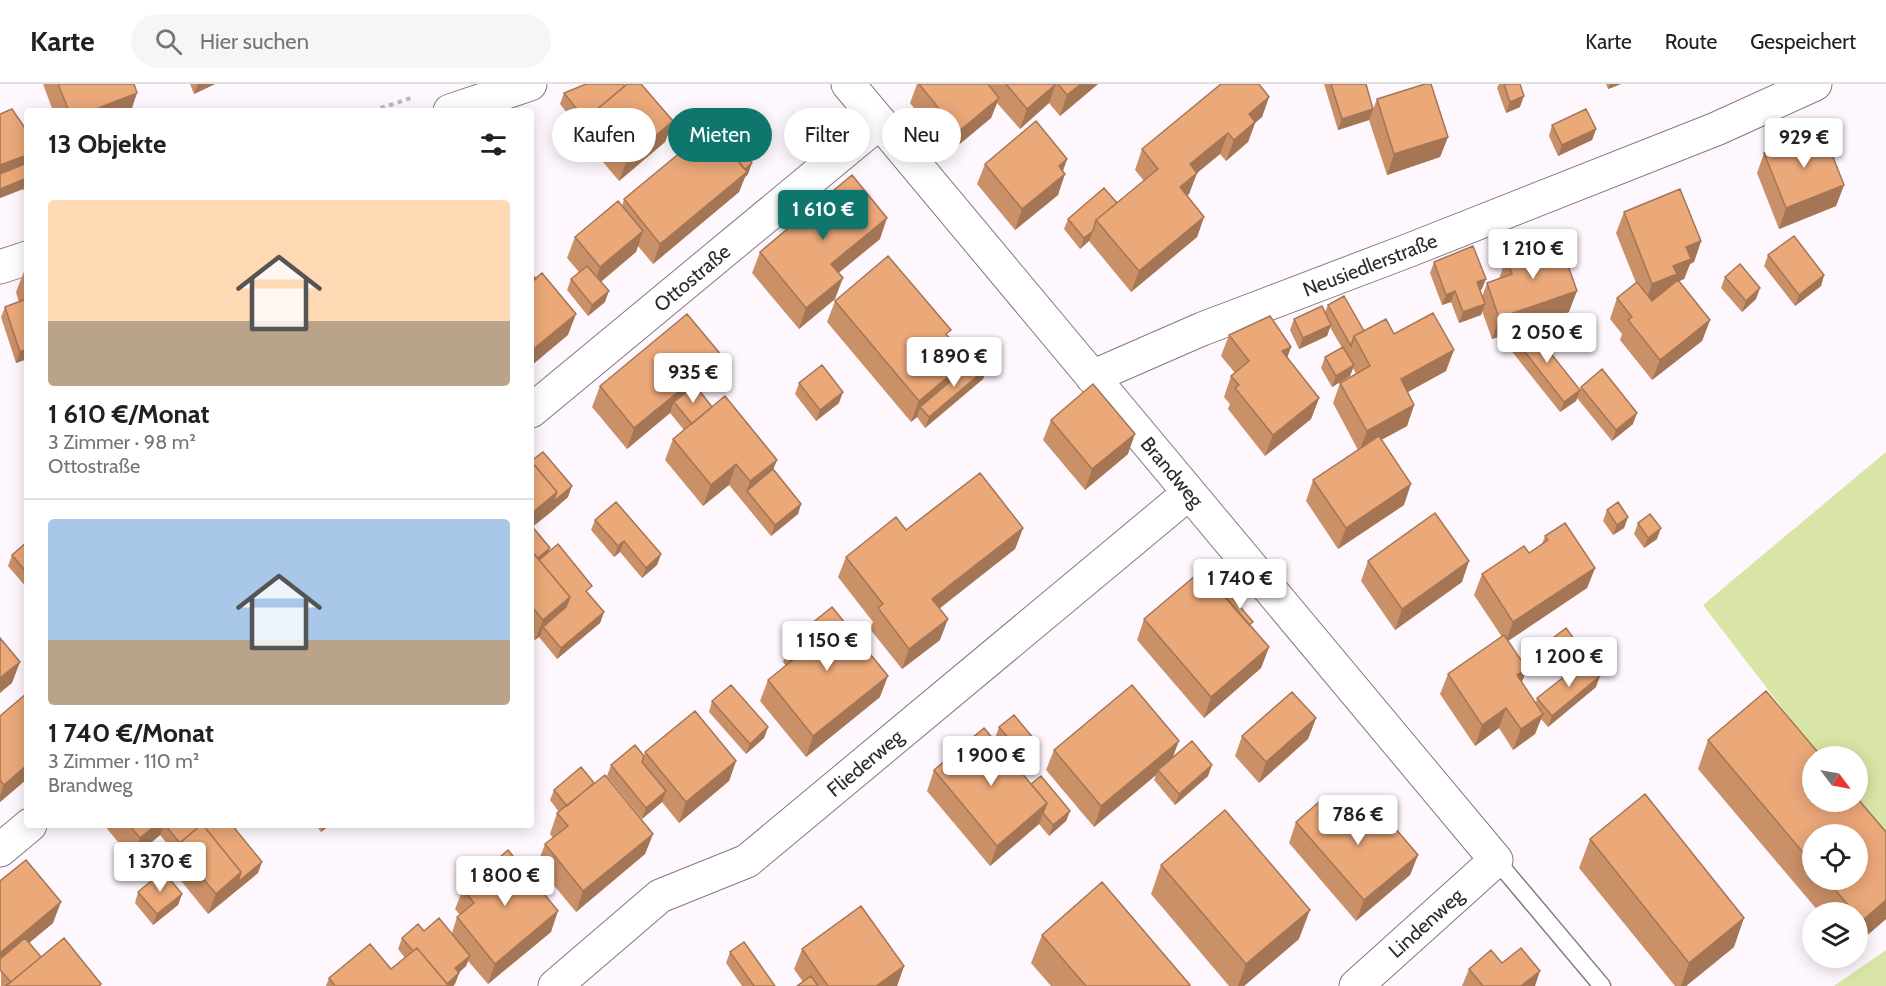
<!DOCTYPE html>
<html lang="de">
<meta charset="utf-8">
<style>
body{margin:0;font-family:Cabin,sans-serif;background:#f6f6f6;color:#202124;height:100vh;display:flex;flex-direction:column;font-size:22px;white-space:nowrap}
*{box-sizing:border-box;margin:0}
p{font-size:20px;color:#757577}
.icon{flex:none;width:33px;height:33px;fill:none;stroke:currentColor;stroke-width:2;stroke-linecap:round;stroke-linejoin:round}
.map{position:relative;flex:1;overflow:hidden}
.panel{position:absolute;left:24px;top:24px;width:510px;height:720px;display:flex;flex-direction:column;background:#fff;border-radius:6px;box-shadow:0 3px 15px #0003}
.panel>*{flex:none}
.guide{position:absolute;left:552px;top:24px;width:570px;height:54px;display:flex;gap:12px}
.needle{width:39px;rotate:122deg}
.tools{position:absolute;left:1802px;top:662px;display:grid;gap:12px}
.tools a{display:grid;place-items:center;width:66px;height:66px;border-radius:50%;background:#fff;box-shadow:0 3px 15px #0003;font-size:30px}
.price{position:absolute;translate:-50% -51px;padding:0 14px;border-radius:6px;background:#fff;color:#222;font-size:20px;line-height:39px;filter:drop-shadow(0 2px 3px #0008)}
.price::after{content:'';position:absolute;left:50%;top:36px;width:18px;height:14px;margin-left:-9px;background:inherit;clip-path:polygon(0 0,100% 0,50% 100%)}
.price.selected{background:#0f766e;color:#fff}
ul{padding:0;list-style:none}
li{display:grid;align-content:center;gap:12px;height:318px;padding:0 24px}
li+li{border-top:2px solid #e0e0e0}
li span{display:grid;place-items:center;height:186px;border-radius:6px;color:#555}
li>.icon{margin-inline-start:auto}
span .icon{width:108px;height:108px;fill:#fffc;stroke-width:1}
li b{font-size:26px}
h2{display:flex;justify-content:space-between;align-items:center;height:72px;padding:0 24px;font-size:26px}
.chip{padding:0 21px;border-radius:27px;background:#fff;box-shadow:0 3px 15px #0003;font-size:21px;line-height:54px}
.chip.selected{background:#0f766e;color:#fff}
header{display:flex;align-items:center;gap:36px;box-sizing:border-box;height:84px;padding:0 30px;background:#fff;border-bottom:2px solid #e0e0e0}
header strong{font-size:28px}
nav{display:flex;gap:33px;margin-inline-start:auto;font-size:21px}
.search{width:420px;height:54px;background:#f6f6f6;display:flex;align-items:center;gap:15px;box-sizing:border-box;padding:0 21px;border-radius:33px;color:#757577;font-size:22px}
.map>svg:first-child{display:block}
.green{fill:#d9e5a6}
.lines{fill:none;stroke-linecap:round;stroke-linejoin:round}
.lane-casing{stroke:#857884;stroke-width:19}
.street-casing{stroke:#857884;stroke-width:35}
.path{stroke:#beb8be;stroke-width:4;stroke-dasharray:4.5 4.5;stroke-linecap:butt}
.lane{stroke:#fff;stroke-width:16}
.street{stroke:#fff;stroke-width:33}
.wall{fill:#ca9068;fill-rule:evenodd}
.shaded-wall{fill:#a47655}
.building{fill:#eba879;stroke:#a47655;stroke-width:1.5}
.labels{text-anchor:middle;stroke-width:4.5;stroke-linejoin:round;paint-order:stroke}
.street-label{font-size:20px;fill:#2f292f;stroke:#fff}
</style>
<header>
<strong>Karte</strong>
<div class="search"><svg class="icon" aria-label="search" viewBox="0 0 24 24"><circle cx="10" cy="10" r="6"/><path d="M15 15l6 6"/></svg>Hier suchen</div>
<nav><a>Karte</a><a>Route</a><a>Gespeichert</a></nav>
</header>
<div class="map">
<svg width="1886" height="902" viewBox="0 0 1886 902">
<rect width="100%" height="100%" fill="#fef7fd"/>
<path class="green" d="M1886 368V759L1857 717V672H1819L1703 521Z
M1886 866V902H1834Z"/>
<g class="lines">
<defs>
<path id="lane" d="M1496 776 1602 902"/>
<path id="street" d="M848 0 1496 776 1356 902
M450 27 530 0
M0 183 27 174
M1092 293 1202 245 1407 167 1716 45 1815 0
M531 327 880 38
M0 766 30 741
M555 902 660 812 747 777 1189 409"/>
</defs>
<use href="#lane" class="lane-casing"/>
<use href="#street" class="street-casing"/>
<path class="path" d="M372 27 414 13"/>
<use href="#lane" class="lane"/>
<use href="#street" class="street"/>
</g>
<path class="wall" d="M43 0H134L131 27H53Z
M190 0H215L194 10Z
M917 0H1098L1060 32 1049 19 1020 45 997 19 991 34 950 68 910 19Z
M1324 0H1366L1373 25 1377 15 1448 53 1440 73 1387 91 1369 36 1338 46Z
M1499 0H1520V23L1506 29 1497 4Z
M1606 0H1621L1608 5Z
M564 9 673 37 665 58 619 97 582 53 583 49 560 20Z
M1269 13 1262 33 1255 39 1248 58 1226 77 1220 70 1197 89 1189 110 1187 112 1204 133 1197 153 1131 208 1089 157 1080 165 1064 145 1068 135 1117 119 1144 97 1135 86 1142 65Z
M0 30 27 47V113L23 105 0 114Z
M1552 41 1596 45 1592 56 1558 72 1549 52Z
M1764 69 1844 101 1836 122 1779 145 1757 89Z
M1067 75 1063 87 1058 111 1015 146 977 100 985 80Z
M748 90 745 93 739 108 653 180 638 162 636 168 601 198 605 218 588 232 567 206 571 195 579 188 567 174 575 153 622 122 624 115Z
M1624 128 1701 157 1694 178 1690 180 1684 195 1679 197 1710 236 1702 257 1652 296 1620 256 1622 250 1610 235 1617 214 1636 199 1616 149Z
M880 155 838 189 835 215 799 245 752 189 760 168Z
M1768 171 1824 191 1821 202 1795 222 1764 182Z
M1506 174 1569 228 1492 255 1482 227 1481 231 1459 239 1451 218 1442 221 1430 189 1434 178 1482 205 1480 206 1482 213 1487 199 1499 195Z
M27 180V275L16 279 1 233 5 223 19 218 16 208Z
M1725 193 1756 215 1742 228 1721 204Z
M835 217 948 253 968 276 964 286 987 284 983 295 925 344 917 333 911 338 827 238Z
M1328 221 1364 247 1394 250 1446 287 1408 308 1414 321 1407 342 1381 356 1404 421 1338 465 1306 417 1313 396 1358 366 1333 319 1340 299 1356 290 1353 284 1350 292 1332 303 1321 284 1325 273 1342 264 1330 243 1327 252 1299 265 1290 246 1294 235 1325 228Z
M1229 251 1291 263 1287 274 1319 314 1311 335 1265 372 1228 325 1230 320 1224 313 1231 292 1235 289 1221 272Z
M1514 254 1580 306 1581 303 1633 340 1612 357 1577 314 1576 317 1560 328 1510 265Z
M714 293 699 306 712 323 777 376 773 385 801 420 798 430 771 452 729 401 703 422 665 376 673 355 684 346 670 329 627 365 592 323 600 302Z
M799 299 839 319 816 337 795 310Z
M1051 336 1128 370 1085 406 1043 356Z
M531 377 568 413 532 443 550 464 548 468 589 510 604 528 600 539 557 575 539 553 540 552 535 556 531 552Z
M1607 426 1628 433 1624 444 1613 451 1603 437Z
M595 436 661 470 657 481 642 494 620 468 614 473 591 446Z
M1638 439 1657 455 1644 464 1634 450Z
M1023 444 1015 465 939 524 940 556 902 585 870 545 873 538 838 493 846 473 906 446Z
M1545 452 1595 484 1587 504 1508 557 1527 585 1522 598 1536 619 1537 614 1562 594 1544 568 1548 558 1586 571 1583 577 1596 603 1548 643 1541 635 1535 650 1513 666 1499 644 1475 662 1440 610 1448 590 1502 553 1474 511 1482 490 1529 469 1542 460Z
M27 458V504L8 482 12 471Z
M1368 477 1462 498 1395 546 1361 497Z
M1144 535 1251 543 1269 563 1261 584 1204 634 1137 556Z
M790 557 880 613 806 673 760 617 768 596 786 582 783 578Z
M1766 607 1821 672H1812V717H1857V714L1886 748V835L1857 860V828H1819L1698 685 1708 656ZM1812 750H1857V795H1812Z
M27 609V695L0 718V632Z
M712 617 768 643 764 654 746 670 709 628Z
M1316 634 1308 655 1259 699 1235 672 1242 652Z
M999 643 1035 671 1020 683 995 654Z
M1054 666 1173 673 1208 692 1175 721 1154 696 1156 691 1094 743 1046 686Z
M645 668 736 677 729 697 679 739 662 718 642 735 607 692 611 681 644 672Z
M934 686 1031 700 1070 727 1066 737 1049 752 1039 740 990 782 927 707Z
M594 699 653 750 645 770 576 828 537 781 545 760 553 754 550 750 557 729 559 728 550 716 554 706Z
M1296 738 1352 742 1418 771 1410 791 1356 837 1289 759Z
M104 741H232L258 789 208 830 169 782 174 768 160 751 132 775Z
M316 741H330L321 748Z
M1590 755 1734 863 1686 902H1675L1579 784Z
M1161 781 1299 855 1244 902H1229L1151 810Z
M0 797 53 839 29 859 41 873 101 902H1Z
M463 805 551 848 488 900 468 877 466 882 459 889 455 900 453 902H326L329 894 391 885 405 874 398 865 402 854 424 847 452 849 457 833 460 831 455 825Z
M138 808 182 810 178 821 153 841 135 819Z
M1042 851 1190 902H1051L1031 879Z
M802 865 904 882 897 902H797L803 898 794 885Z
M730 868 775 902H742L726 879Z
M1502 879 1535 902H1462L1469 885Z"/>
<path class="shaded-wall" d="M198 0H215L194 10Z
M1056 0 1049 19 1020 45 1027 25Z
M1081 0H1098L1060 32 1067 11Z
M1610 0H1621L1608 5Z
M137 9 131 27H91Z
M1524 12 1520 23 1506 29 1510 18Z
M1269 13 1262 33 1255 39 1248 58 1226 77 1234 56 1249 30Z
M999 14 991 34 950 68 958 48Z
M1373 25 1369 36 1338 46 1342 35Z
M673 37 665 58 619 97 627 76Z
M1596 45 1592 56 1558 72 1562 61Z
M1228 49 1220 70 1197 89 1189 110 1172 124 1180 103 1190 80Z
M1448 53 1440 73 1387 91 1394 70Z
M27 71V88L0 99V81Z
M1067 75 1060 94 1065 90 1058 111 1015 146 1022 125 1059 82Z
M752 79 748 90 745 93 739 108 653 180 660 160Z
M27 94 23 105 0 114V105Z
M1844 101 1836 122 1779 145 1786 124Z
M1204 133 1197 153 1131 208 1139 187Z
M887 134 880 155 824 201 831 180Z
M643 147 636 168 593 204 600 183Z
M1093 147 1089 157 1080 165 1084 154Z
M1701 157 1694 178 1690 180 1684 195 1673 200 1669 211 1644 221 1652 200 1673 182 1686 163Z
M1824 191 1821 202 1795 222 1799 211Z
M843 194 835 215 799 245 806 224Z
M1486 195 1482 205 1473 209 1477 198Z
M1760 204 1756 215 1742 228 1746 217Z
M609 207 605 218 588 232 592 221Z
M1455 207 1451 218 1442 221 1446 211Z
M1577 207 1569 228 1492 255 1499 234Z
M1485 220 1481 231 1459 239 1463 228Z
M576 230 568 251 531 282V267Z
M1710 236 1702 257 1652 296 1660 276Z
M1331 241 1327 252 1299 265 1303 254Z
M1291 263 1283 284 1282 267Z
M27 265V275L16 279 20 268Z
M1454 266 1446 287 1393 316 1401 295Z
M722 272 714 293 678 323 674 318 670 329 627 365 634 344Z
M968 276 960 297 920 323 917 333 911 338 919 317Z
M1354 281 1350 292 1332 303 1336 292Z
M987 284 983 295 925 344 929 333Z
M1580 306 1576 317 1560 328 1564 318Z
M843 308 839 319 816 337 820 326Z
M1319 314 1311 335 1265 372 1273 351Z
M1414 321 1407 342 1359 368 1367 347Z
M1637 329 1633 340 1612 357 1616 346Z
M1135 350 1128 370 1085 406 1092 385Z
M777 376 769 396 747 407 750 397Z
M736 380 729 401 703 422 711 401Z
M1411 400 1404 421 1338 465 1346 444Z
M572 402 568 413 550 429 553 418Z
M557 408 550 429 531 444V430Z
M801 420 798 430 771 452 775 441Z
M1628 433 1624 444 1613 451 1617 441Z
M1023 444 1015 465 925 536 932 515Z
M1661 444 1657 455 1644 464 1648 454Z
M624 457 620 468 614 473 618 462Z
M550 464 546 474 531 479Z
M661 470 657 481 642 494 646 484Z
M1469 477 1462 498 1395 546 1402 525Z
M1595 484 1587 504 1505 559 1513 538Z
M570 513 562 534 543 543 540 552 535 556 543 536Z
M604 528 600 539 557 575 561 564Z
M948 535 940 556 902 585 909 565Z
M1269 563 1261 584 1204 634 1211 613Z
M1586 571 1582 581 1563 595 1567 584Z
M20 578 12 599 0 609V594Z
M1527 585 1519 605 1517 591Z
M888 592 880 613 806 673 813 652Z
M1600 592 1596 603 1548 643 1552 632Z
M1506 624 1499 644 1475 662 1482 641Z
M1543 630 1535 650 1513 666 1521 645Z
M1316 634 1308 655 1259 699 1266 678Z
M768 643 764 654 746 670 750 660Z
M1179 657 1171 678 1158 686 1156 691 1094 743 1101 722Z
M1038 660 1035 671 1020 683 1024 672Z
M736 677 729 697 679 739 686 718Z
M27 681V695L0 718V712L4 701Z
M1212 681 1208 692 1175 721 1179 710Z
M666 707 662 718 642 735 646 724Z
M1047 719 1039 740 990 782 997 762Z
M1070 727 1066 737 1049 752 1053 741Z
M156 741H164L160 751 132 775 140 754Z
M324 741H330L321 748Z
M653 750 645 770 576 828 583 807Z
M1418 771 1410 791 1356 837 1364 816Z
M262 778 258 789 208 830 216 810 241 788Z
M182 810 178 821 153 841 157 830Z
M1886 816V835L1857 860V849L1862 837Z
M61 818 53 839 0 883V869Z
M1310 826 1299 855 1244 902H1238L1246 880Z
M558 827 551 848 488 900 495 880Z
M1744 834 1734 863 1686 902H1681L1689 879Z
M470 872 466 882 451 895 455 884Z
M904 882 897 902H876Z
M1540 887 1535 902H1521Z
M459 889 455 900 453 902H444Z"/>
<path class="building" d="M58 0H134L137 9 91 27H69Z
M586 0H623L625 2 589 32 587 38 564 9Z
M627 0H641L673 37 627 76 589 32Z
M919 0H988L999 14 958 48Z
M1006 0H1056L1027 25Z
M1058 0H1081L1067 11Z
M1221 0H1259L1269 13 1249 30 1255 38 1234 56 1228 49 1190 80 1197 89 1180 103 1204 133 1139 187 1096 136 1158 85 1142 65Z
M1331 0H1366L1373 25 1342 35Z
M1425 0H1431L1448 53 1394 70 1377 15Z
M1504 0H1520L1524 12 1510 18Z
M12 25 27 47V71L0 81V30Z
M1586 25 1596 45 1562 61 1552 41Z
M1036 37 1067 75 1059 82 1065 90 1022 125 985 80Z
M710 44 747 88 660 160 624 115Z
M1822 45 1844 101 1786 124 1764 69Z
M729 50 752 79 745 85 721 57Z
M27 79V94L0 105V90Z
M852 91 887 134 831 180 843 194 806 224 760 168Z
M1104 104 1117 119 1096 136 1093 147 1084 154 1068 135Z
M1680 105 1701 157 1686 163 1691 175 1673 182 1677 190 1652 200 1624 128Z
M618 117 643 147 600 183 575 153Z
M1794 152 1824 191 1799 211 1768 171Z
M1559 156 1577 207 1499 234 1487 199 1512 190 1506 174Z
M1473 162 1486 195 1477 198 1485 220 1463 228 1455 207 1446 211 1434 178Z
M888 172 951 246 946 250 968 276 919 317 835 217Z
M1740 180 1760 204 1746 217 1725 193Z
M587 182 609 207 592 221 571 195Z
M531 189 536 195 531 198Z
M542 189 576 230 531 267V198Z
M1678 196 1710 236 1660 276 1628 236 1632 233 1617 214 1637 198 1652 217Z
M1344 212 1364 247 1354 252 1351 262 1328 221Z
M26 215 27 220V265L20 268 5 223Z
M1322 222 1331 241 1303 254 1294 235Z
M1433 229 1454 266 1401 295 1414 321 1367 347 1340 299 1370 282 1354 252 1386 235 1394 250Z
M687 230 722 272 634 344 600 302Z
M1270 232 1291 263 1282 267 1319 314 1273 351 1235 304 1239 301 1231 292 1249 277 1229 251Z
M1529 242 1580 306 1564 318 1514 254Z
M1343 263 1354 281 1336 292 1325 273Z
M978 274 987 284 929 333 920 323Z
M822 281 843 308 820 326 799 299Z
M1602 285 1637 329 1616 346 1581 303Z
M1093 300 1135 350 1092 385 1051 336Z
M695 301 712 323 692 340 674 318Z
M725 312 777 376 750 397 736 380 711 401 673 355Z
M1379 352 1411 400 1346 444 1313 396Z
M543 368 572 402 553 418 557 408 531 377Z
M531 377 557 408 531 430Z
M773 385 801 420 775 441 747 407Z
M980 389 1023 444 932 515 948 535 909 565 878 524 883 520 846 473 896 433 906 446Z
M616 418 661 470 646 484 624 457 618 462 595 436Z
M1618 418 1628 433 1617 441 1607 426Z
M1435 429 1469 477 1402 525 1368 477Z
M1650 430 1661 444 1648 454 1638 439Z
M1565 439 1595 484 1513 538 1482 490 1524 462 1529 469 1548 456 1545 452Z
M531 441 550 464 538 474 534 470 531 472Z
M27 458V489L12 471Z
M558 460 592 502 586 507 604 528 561 564 543 543 566 523 570 513 539 476Z
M534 470 570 513 543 536 531 522V472Z
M1202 486 1269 563 1211 613 1144 535Z
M1230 511 1253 538 1249 541 1226 514Z
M832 523 888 592 813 652 768 596 800 570 790 557Z
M1566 544 1586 571 1567 584 1548 558Z
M1504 551 1527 585 1517 591 1543 630 1521 645 1506 624 1482 641 1448 590Z
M0 554 20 578 0 594Z
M1587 575 1600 592 1552 632 1537 614Z
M731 601 768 643 750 660 712 617Z
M1132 601 1179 657 1101 722 1054 666Z
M1766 607 1821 672H1812V717H1857V714L1886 748V816L1862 837 1857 831V828H1854L1826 795H1857V750H1812V779L1708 656Z
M1292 608 1316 634 1266 678 1242 652Z
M27 609V681L4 701 0 696V632Z
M695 627 736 677 686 718 645 668Z
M1014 631 1038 660 1024 672 999 643Z
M984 644 1047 719 997 762 934 686Z
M1192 657 1212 681 1179 710 1158 686Z
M635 661 644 672 642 678 666 707 646 724 611 681Z
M581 683 594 699 567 722 554 706Z
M605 691 653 750 583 807 545 760 568 742 557 729Z
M1041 692 1070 727 1053 741 1043 729 1047 719 1031 700Z
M1645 710 1744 834 1689 879 1590 755Z
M1326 712 1352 742 1376 722 1418 771 1364 816 1296 738Z
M1225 726 1310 826 1246 880 1161 781Z
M129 741H156L140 754Z
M165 741H201L180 759Z
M201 741H203L241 788 216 810 176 762Z
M203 741H232L262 778 238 798 241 788Z
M508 766 558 827 495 880 457 833 474 819 463 805Z
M26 776 61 818 0 869V797Z
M163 787 182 810 157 830 138 808Z
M1102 798 1190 901 1189 902H1086L1042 851Z
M861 822 904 882 876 902H828L802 865Z
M439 834 470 872 455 884 459 889 447 900 417 864 413 867 402 854 418 840 424 847Z
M25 854 41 873 11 898 0 886V875Z
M64 854 101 900 99 902H6Z
M744 858 775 902H754L730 868Z
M370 860 391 885 417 864 449 902H335L329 894Z
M1521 864 1540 887 1521 902H1483L1469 885 1491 866 1502 879Z
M811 892 818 902H797Z"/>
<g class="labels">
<g class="street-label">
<text transform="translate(1370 181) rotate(-21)" y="7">Neusiedlerstraße</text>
<text transform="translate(692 194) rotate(-40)" y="7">Ottostraße</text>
<text transform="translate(1172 388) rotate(50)" y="7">Brandweg</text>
<text transform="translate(865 679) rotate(-40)" y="7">Fliederweg</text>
<text transform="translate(1426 839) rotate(-42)" y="7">Lindenweg</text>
</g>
</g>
</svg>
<div class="tools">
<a><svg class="needle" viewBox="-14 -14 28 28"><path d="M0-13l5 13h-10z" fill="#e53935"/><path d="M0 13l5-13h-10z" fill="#757577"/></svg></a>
<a><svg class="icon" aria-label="locate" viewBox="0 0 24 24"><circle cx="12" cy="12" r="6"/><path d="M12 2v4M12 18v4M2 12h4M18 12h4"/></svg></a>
<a><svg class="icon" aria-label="layers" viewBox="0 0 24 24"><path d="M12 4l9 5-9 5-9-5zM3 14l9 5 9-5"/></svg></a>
</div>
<b class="price" style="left:1804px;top:85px">929 €</b>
<b class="price selected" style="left:823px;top:157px">1 610 €</b>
<b class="price" style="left:1533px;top:196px">1 210 €</b>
<b class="price" style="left:1547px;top:280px">2 050 €</b>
<b class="price" style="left:954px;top:304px">1 890 €</b>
<b class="price" style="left:693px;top:320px">935 €</b>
<b class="price" style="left:1240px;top:526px">1 740 €</b>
<b class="price" style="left:827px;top:588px">1 150 €</b>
<b class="price" style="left:1569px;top:604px">1 200 €</b>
<b class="price" style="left:991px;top:703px">1 900 €</b>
<b class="price" style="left:1358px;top:762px">786 €</b>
<b class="price" style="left:160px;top:809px">1 370 €</b>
<b class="price" style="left:505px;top:823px">1 800 €</b>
<div class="guide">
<a class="chip">Kaufen</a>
<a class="chip selected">Mieten</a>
<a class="chip">Filter</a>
<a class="chip">Neu</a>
</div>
<section class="panel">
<h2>13 Objekte<svg class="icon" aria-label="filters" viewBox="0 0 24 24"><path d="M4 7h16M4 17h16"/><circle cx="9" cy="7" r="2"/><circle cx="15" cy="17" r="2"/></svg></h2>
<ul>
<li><span style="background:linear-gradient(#ffd9b3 65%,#b9a48a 0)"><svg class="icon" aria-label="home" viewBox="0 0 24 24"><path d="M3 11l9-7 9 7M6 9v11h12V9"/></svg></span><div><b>1 610 €/Monat</b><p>3 Zimmer · 98 m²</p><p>Ottostraße</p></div></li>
<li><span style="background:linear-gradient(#a9c7e8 65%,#b9a48a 0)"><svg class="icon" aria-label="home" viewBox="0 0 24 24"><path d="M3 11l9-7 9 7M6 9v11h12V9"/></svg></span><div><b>1 740 €/Monat</b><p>3 Zimmer · 110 m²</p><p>Brandweg</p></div></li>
</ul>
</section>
</div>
